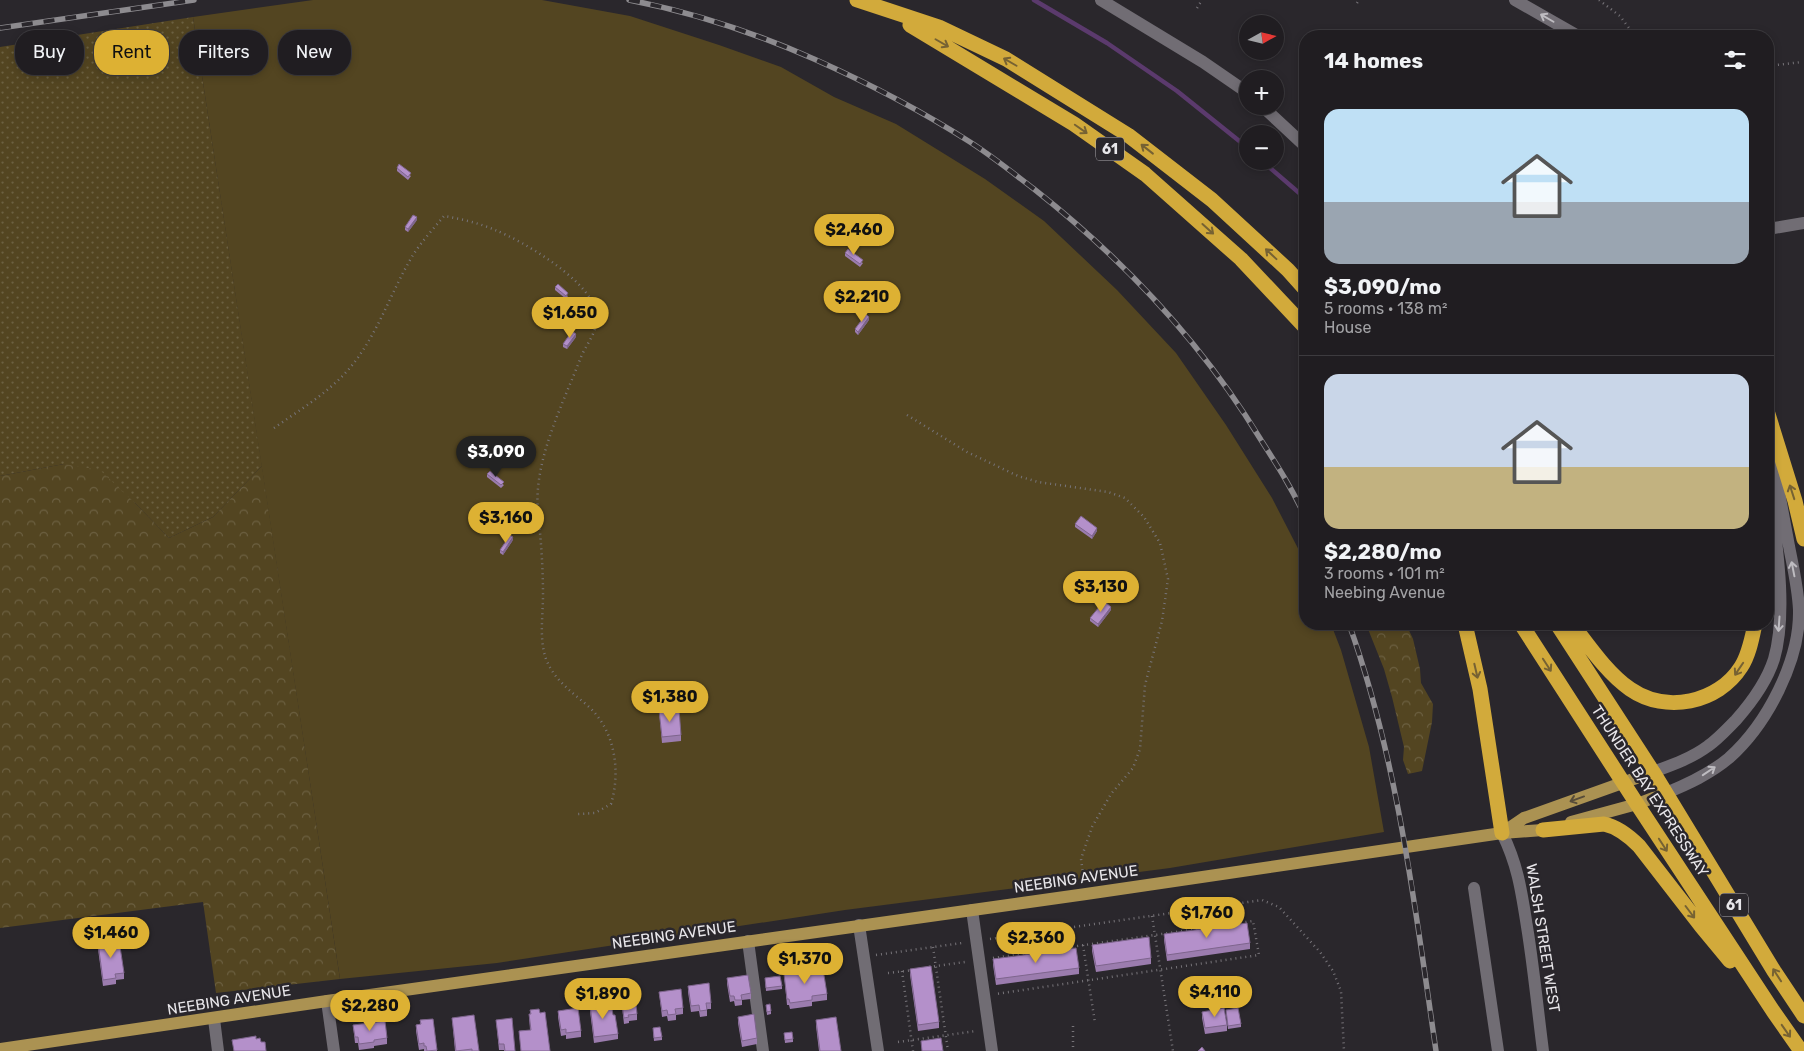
<!DOCTYPE html>
<meta charset="utf-8">
<style>
body{margin:0;font-family:Rubik,sans-serif;background:#28262a;color:#f1f3f6;height:100vh;display:flex;flex-direction:column;font-size:19px;white-space:nowrap}
*{box-sizing:border-box;margin:0}
p{font-size:16px;color:#a2a2a5}
.icon{flex:none;width:28px;height:28px;fill:none;stroke:currentColor;stroke-width:2;stroke-linecap:round;stroke-linejoin:round}
.map{position:relative;flex:1;overflow:hidden}
.panel{position:absolute;left:1299px;top:30px;width:475px;height:600px;display:flex;flex-direction:column;background:#201d21;border-radius:20px;box-shadow:0 2px 8px #0003,0 0 0 1px #3d3b3f}
.panel>*{flex:none}
.top-card{position:absolute;left:15px;top:30px;width:475px;height:45px;display:flex;gap:10px}
.needle{width:32px;rotate:82deg}
.controls{position:absolute;left:1239px;top:15px;display:grid;gap:10px}
.controls a{display:grid;place-items:center;width:45px;height:45px;border-radius:50%;background:#201d21;box-shadow:0 2px 8px #0003,0 0 0 1px #3d3b3f;font-size:25px}
.price{position:absolute;translate:-50% -42px;padding:0 11px;border-radius:18px;background:#ddb133;color:#111;font-size:16px;line-height:32px;filter:drop-shadow(0 1px 2px #0008)}
.price::after{content:'';position:absolute;left:50%;top:30px;width:15px;height:11px;margin-left:-8px;background:inherit;clip-path:polygon(0 0,100% 0,50% 100%)}
.price.current{background:#222;color:#fff}
ul{padding:0;list-style:none}
li{display:grid;align-content:center;gap:10px;height:265px;padding:0 25px}
li+li{border-top:1px solid #3d3b3f}
li span{display:grid;place-items:center;height:155px;border-radius:15px;color:#555}
li>.icon{margin-inline-start:auto}
span .icon{width:90px;height:90px;fill:#fffc;stroke-width:1}
li b{font-size:21px}
h2{display:flex;justify-content:space-between;align-items:center;height:60px;padding:0 25px;font-size:21px}
.tag{padding:0 18px;border-radius:20px;background:#201d21;box-shadow:0 2px 8px #0003,0 0 0 1px #3d3b3f;font-size:18px;line-height:45px}
.tag.current{background:#ddb133;color:#111}
.map>svg:first-child{display:block}
.grass{fill:url(#grass-dots)}
.forest{fill:url(#forest-crowns)}
.park{fill:#534521}
.lines{fill:none;stroke-linecap:round;stroke-linejoin:round}
.stream{stroke:#5b3a6d;stroke-width:4.5}
.path{stroke:#777479;stroke-width:2.5;stroke-dasharray:1 4;stroke-linecap:butt}
.minor{stroke:#716d74;stroke-width:12}
.major{stroke:#ab9252;stroke-width:12}
.highway{stroke:#d2aa3b;stroke-width:15}
.rail-casing{stroke:#8d8b8f;stroke-width:5.5}
.rail{stroke:#2a272c;stroke-width:4;stroke-dasharray:11;stroke-linecap:butt}
.wall{fill:#9b7cae}
.shaded-wall{fill:#7e658d}
.building{fill:#b490ca;stroke:#7e658d}
.oneway{stroke:#bebcc1}
.oneway2{stroke:#766233}
.oneway3{stroke:#574c39}
.labels{text-anchor:middle;stroke-width:5;stroke-linejoin:round;paint-order:stroke}
.shield{fill:#2a272c;stroke:#afadb1;stroke-width:1}
.shield-label{font-size:14px;font-weight:bold;fill:#e8e6ea}
.street-label{font-size:15px;fill:#e8e6ea;stroke:#2a272c}
</style>
<div class="map">
<svg width="1804" height="1051" viewBox="0 0 1804 1051">
<defs>
<pattern id="grass-dots" width="8" height="8" patternUnits="userSpaceOnUse" patternTransform="scale(1.25)"><rect width="8" height="8" fill="#534521"/><path d="M2 2h.1M6 6h.1" fill="none" stroke="#6c6041" stroke-width="1.8" stroke-linecap="round"/></pattern>
<pattern id="forest-crowns" width="20" height="18" patternUnits="userSpaceOnUse" patternTransform="scale(1.25)"><rect width="20" height="18" fill="#534521"/><path d="M2 6a3 3 0 1 1 6 0M12 15a3 3 0 1 1 6 0" fill="none" stroke="#6c6041"/></pattern>
</defs>
<rect width="100%" height="100%" fill="#2a272c"/>
<path class="grass" d="M193 17 262 466 213 517 169 538 135 503 64 464 0 476V47Z"/>
<path class="forest" d="M64 464 100 470 135 503 169 538 213 517 262 466 340 979 216 993 203 902 0 928V476Z
M1366 624H1406L1413 639 1420 669 1421 683 1433 704 1432 722 1422 771 1408 774 1403 760 1404 747 1392 697 1384 669Z"/>
<path class="park" d="M313 0H542L630 16 719 45 781 67 834 97 896 124 985 179 1044 221 1117 290 1176 353 1226 425 1272 498 1305 562V624H1331L1341 650 1369 747 1384 832 1170 868 845 910 497 963 340 979 193 17Z"/>
<g class="lines">
<path class="stream" d="M1034 0 1107 43 1177 91 1248 148
M1262 161 1305 198"/>
<path class="path" d="M1599 0 1620 16 1635 36
M1357 3 1359 0
M1197 8 1202 0
M1768 66 1802 62
M907 415 967 452 1018 476 1038 482 1108 492 1125 498 1144 517 1160 543 1168 579 1162 621 1145 685 1140 749 1133 768 1111 794 1092 827 1081 859 1084 880
M274 428C304 407 338 387 359 356 381 325 393 288 413 255 422 241 434 228 444 216 461 219 479 223 495 230 523 241 581 276 593 304 595 310 597 316 596 323 595 335 586 345 581 357 563 404 533 461 538 512 541 540 543 567 543 595 543 616 539 639 546 659 554 680 572 692 588 706 615 730 621 771 611 804L595 813 578 814
M1152 916 1173 1051
M990 939 1262 900 1279 907 1320 952 1333 971 1341 991 1344 1051
M1083 945 1095 1023
M933 947 948 1051
M876 955 962 943
M993 958 1253 921 1259 955 996 994
M929 967 965 962
M902 971 913 1051
M888 973 914 970
M1073 1026V1051
M898 1042 976 1031"/>
<path class="minor" d="M1101 0 1203 62 1248 93
M1515 0 1578 36
M1262 106 1305 146
M1768 229 1804 223
M1653 772C1672 765 1692 758 1708 746 1718 739 1727 729 1736 720 1751 703 1767 681 1774 659 1789 608 1774 529 1768 476
M1666 793C1688 784 1710 774 1729 758 1767 724 1800 661 1799 610 1798 588 1793 567 1789 546 1782 508 1775 471 1768 433
M1502 833C1519 867 1522 896 1528 933 1534 972 1538 1012 1543 1051
M1474 888 1498 1051
M972 910 992 1051
M859 925 878 1051
M748 941 763 1051
M327 1001 334 1051
M214 1019 218 1051"/>
<path class="major" d="M1571 822 1637 804 1666 793
M1502 833 1524 818 1653 772
M0 1049 327 1001 1086 894 1502 833 1543 830 1552 828"/>
<path class="highway" d="M857 0 939 27 1006 59 1128 135 1212 200 1288 270 1305 289
M910 25 1074 124 1145 174 1241 259 1305 327
M1768 414 1795 501 1804 539
M1465 624 1480 689 1502 833
M1521 624 1637 804 1773 1011 1801 1051
M1557 624 1653 772 1774 971 1804 1016
M1572 624C1589 646 1607 673 1630 689 1666 714 1718 703 1741 667 1749 655 1752 638 1755 624
M1543 830 1604 824C1618 827 1629 836 1639 846L1701 926 1730 961"/>
<defs>
<path id="rail" d="M629 0C692 12 755 33 814 59 868 83 920 110 970 142 992 156 1013 173 1034 189 1123 259 1202 343 1261 440 1277 465 1293 490 1305 517
M0 28 194 0
M1349 624C1398 761 1415 907 1436 1051"/>
</defs>
<use href="#rail" class="rail-casing"/>
<use href="#rail" class="rail"/>
</g>
<path class="wall" d="M397 168 411 176 408 180 397 171Z
M417 220 408 232 405 230V227Z
M845 253 863 263 860 267 845 256Z
M555 287 568 296 566 299 555 290Z
M869 320 858 335 855 332V329Z
M576 337 567 349 563 347V344Z
M487 474 504 485 501 488 487 477Z
M1075 524 1097 531 1092 539 1075 527Z
M513 540 503 555 500 553V550Z
M1111 610 1098 627 1090 621V618Z
M659 710 681 735V741L662 743Z
M1164 934 1250 943V949L1167 961 1164 940Z
M98 943 124 973V979L116 980V984L103 986 98 949Z
M1092 945 1151 958V964L1096 972 1092 951Z
M993 959 1079 968V974L996 985 993 965Z
M910 969 939 1022V1028L918 1031 910 975Z
M784 974 827 994V1000L812 1002V1006L790 1009 789 1005H787Z
M727 978 751 993V999L742 1000V1005L735 1006 734 1001 730 1002 727 984Z
M765 978 782 986V989L766 991Z
M688 986 711 1003V1009H707V1016L700 1017 699 1011 691 1012 688 992Z
M659 992 683 1008V1014L676 1015V1020L668 1021 667 1016 662 1017Z
M621 998 637 1014V1020L629 1021V1023L624 1024Z
M590 1005 613 1015 618 1034V1039L594 1043 590 1011Z
M766 1005 771 1011V1014L767 1015Z
M530 1010 540 1013 550 1051H521L519 1031 530 1030 529 1014H530Z
M1226 1010 1241 1024V1027L1228 1029Z
M558 1011 581 1031V1037L566 1039V1035L561 1036 558 1017Z
M1202 1012 1227 1025V1031L1205 1034 1202 1018Z
M738 1017 757 1038V1044L742 1047 738 1023Z
M452 1018 479 1051H455Z
M433 1019 437 1051H424V1049L419 1050 416 1031V1025L420 1024V1020Z
M496 1020 515 1051H504V1050H499Z
M816 1020 841 1051H819L816 1026Z
M353 1025 387 1038V1044L374 1046V1048L359 1050 358 1043H355Z
M653 1030 662 1037V1040L654 1041Z
M784 1033 793 1039V1042L785 1043Z"/>
<path class="shaded-wall" d="M417 217V220L408 232V229Z
M869 317V320L858 335V332Z
M576 334V337L567 349V346Z
M1097 528V531L1092 539V536Z
M513 537V540L503 555V552Z
M1111 607V610L1098 627V624Z"/>
<path class="building" d="M399 164 411 173 408 177 397 168Z
M413 215 417 217 408 229 405 227Z
M848 249 863 260 860 264 845 253Z
M558 284 568 293 566 296 555 287Z
M866 314 869 317 858 332 855 329Z
M572 331 576 334 567 346 563 344Z
M490 471 504 482 501 485 487 474Z
M1081 516 1097 528 1092 536 1075 524Z
M510 535 513 537 503 552 500 550Z
M1104 601 1111 607 1098 624 1090 618Z
M679 709 681 735 662 737 659 710Z
M1247 923 1250 943 1167 955 1164 934Z
M1149 937 1151 958 1096 966 1092 945Z
M119 940 124 973 115 974 116 978 103 980 98 943Z
M1076 948 1079 968 996 979 993 959Z
M931 966 939 1022 918 1025 910 969Z
M823 969 827 994 812 996V1000L790 1003 789 999H787L784 974Z
M748 975 751 993 741 995 742 1000H735L734 996H730L727 978Z
M780 976 782 986 766 988 765 978Z
M709 983 711 1003H706L707 1010 700 1011 699 1005 691 1006 688 986Z
M681 989 683 1008 675 1009 676 1014 668 1015 667 1010 662 1011 659 992Z
M635 996 637 1014 628 1015 629 1017 624 1018 621 998Z
M611 1002 613 1015H615L618 1034 594 1037 590 1005Z
M770 1004 771 1011 767 1012 766 1005Z
M578 1008 581 1031 566 1033V1029L561 1030 558 1011Z
M1224 1008 1227 1025 1205 1028 1202 1012Z
M1238 1008 1241 1024 1228 1026 1226 1010Z
M539 1009 540 1013 545 1012 550 1051H521L519 1031 531 1030 529 1014H531L530 1010Z
M754 1014 757 1038 742 1041 738 1017Z
M474 1015 479 1051H472V1049L456 1051 452 1018Z
M836 1017 841 1051H820L816 1020Z
M512 1018 515 1051H505L504 1044H499L496 1020Z
M433 1019 437 1050 427 1051 426 1046H424V1043L419 1044 416 1025 421 1024 420 1020Z
M385 1021 387 1038 374 1040V1042L359 1044 358 1037H355L353 1025Z
M660 1027 662 1037 654 1038 653 1028Z
M792 1032 793 1039 785 1040 784 1033Z
M256 1036V1039L260 1038 261 1042H265L266 1051H234L232 1040Z
M941 1038 943 1051H922L921 1041Z
M1202 1047 1205 1051H1198Z"/>
<defs><path id="oneway-shaft" d="M-6 0H5M1.5-3L5.5 0L1.5 3" fill="none" stroke-width="1.6" stroke-linecap="round" stroke-linejoin="round" transform="scale(1.25)"/></defs>
<g class="oneway">
<use href="#oneway-shaft" transform="translate(1547 18) rotate(-150)"/>
<use href="#oneway-shaft" transform="translate(1793 569) rotate(-101)"/>
<use href="#oneway-shaft" transform="translate(1779 624) rotate(94)"/>
<use href="#oneway-shaft" transform="translate(1709 771) rotate(-34)"/>
</g>
<g class="oneway2">
<use href="#oneway-shaft" transform="translate(942 43) rotate(30)"/>
<use href="#oneway-shaft" transform="translate(1010 62) rotate(-150)"/>
<use href="#oneway-shaft" transform="translate(1081 129) rotate(35)"/>
<use href="#oneway-shaft" transform="translate(1147 149) rotate(-142)"/>
<use href="#oneway-shaft" transform="translate(1208 229) rotate(42)"/>
<use href="#oneway-shaft" transform="translate(1271 254) rotate(-137)"/>
<use href="#oneway-shaft" transform="translate(1792 492) rotate(-108)"/>
<use href="#oneway-shaft" transform="translate(1547 665) rotate(57)"/>
<use href="#oneway-shaft" transform="translate(1739 669) rotate(124)"/>
<use href="#oneway-shaft" transform="translate(1476 671) rotate(77)"/>
<use href="#oneway-shaft" transform="translate(1663 845) rotate(57)"/>
<use href="#oneway-shaft" transform="translate(1690 912) rotate(53)"/>
<use href="#oneway-shaft" transform="translate(1777 975) rotate(-123)"/>
<use href="#oneway-shaft" transform="translate(1786 1031) rotate(55)"/>
</g>
<use class="oneway3" href="#oneway-shaft" transform="translate(1577 799) rotate(160)"/>
<g class="labels">
<g class="shield">
<rect x="1096" y="137.5" width="28" height="23" rx="4"/>
<rect x="1720" y="893.5" width="28" height="23" rx="4"/>
</g>
<g class="shield-label">
<text x="1110" y="154">61</text>
<text x="1734" y="910">61</text>
</g>
<g class="street-label">
<text transform="translate(1650 791) rotate(57)" y="5">THUNDER BAY EXPRESSWAY</text>
<text transform="translate(1076 879) rotate(-8)" y="5">NEEBING AVENUE</text>
<text transform="translate(674 935) rotate(-8)" y="5">NEEBING AVENUE</text>
<text transform="translate(1543 938) rotate(81)" y="5">WALSH STREET WEST</text>
<text transform="translate(229 1000) rotate(-9)" y="5">NEEBING AVENUE</text>
</g>
</g>
</svg>
<div class="controls">
<a><svg class="needle" viewBox="-14 -14 28 28"><path d="M0-13l5 13h-10z" fill="#e53935"/><path d="M0 13l5-13h-10z" fill="#a2a2a5"/></svg></a>
<a>+</a>
<a>−</a>
</div>
<b class="price" style="left:854px;top:256px">$2,460</b>
<b class="price" style="left:862px;top:323px">$2,210</b>
<b class="price" style="left:570px;top:339px">$1,650</b>
<b class="price current" style="left:496px;top:478px">$3,090</b>
<b class="price" style="left:506px;top:544px">$3,160</b>
<b class="price" style="left:1101px;top:613px">$3,130</b>
<b class="price" style="left:670px;top:723px">$1,380</b>
<b class="price" style="left:1207px;top:939px">$1,760</b>
<b class="price" style="left:111px;top:959px">$1,460</b>
<b class="price" style="left:1036px;top:964px">$2,360</b>
<b class="price" style="left:805px;top:985px">$1,370</b>
<b class="price" style="left:1215px;top:1018px">$4,110</b>
<b class="price" style="left:603px;top:1020px">$1,890</b>
<b class="price" style="left:370px;top:1032px">$2,280</b>
<div class="top-card">
<a class="tag">Buy</a>
<a class="tag current">Rent</a>
<a class="tag">Filters</a>
<a class="tag">New</a>
</div>
<section class="panel">
<h2>14 homes<svg class="icon" aria-label="filters" viewBox="0 0 24 24"><path d="M4 7h16M4 17h16"/><circle cx="9" cy="7" r="2"/><circle cx="15" cy="17" r="2"/></svg></h2>
<ul>
<li><span style="background:linear-gradient(#bfe0f5 60%,#9aa5b1 0)"><svg class="icon" aria-label="home" viewBox="0 0 24 24"><path d="M3 11l9-7 9 7M6 9v11h12V9"/></svg></span><div><b>$3,090/mo</b><p>5 rooms · 138 m²</p><p>House</p></div></li>
<li><span style="background:linear-gradient(#c9d6e8 60%,#c2b280 0)"><svg class="icon" aria-label="home" viewBox="0 0 24 24"><path d="M3 11l9-7 9 7M6 9v11h12V9"/></svg></span><div><b>$2,280/mo</b><p>3 rooms · 101 m²</p><p>Neebing Avenue</p></div></li>
</ul>
</section>
</div>
